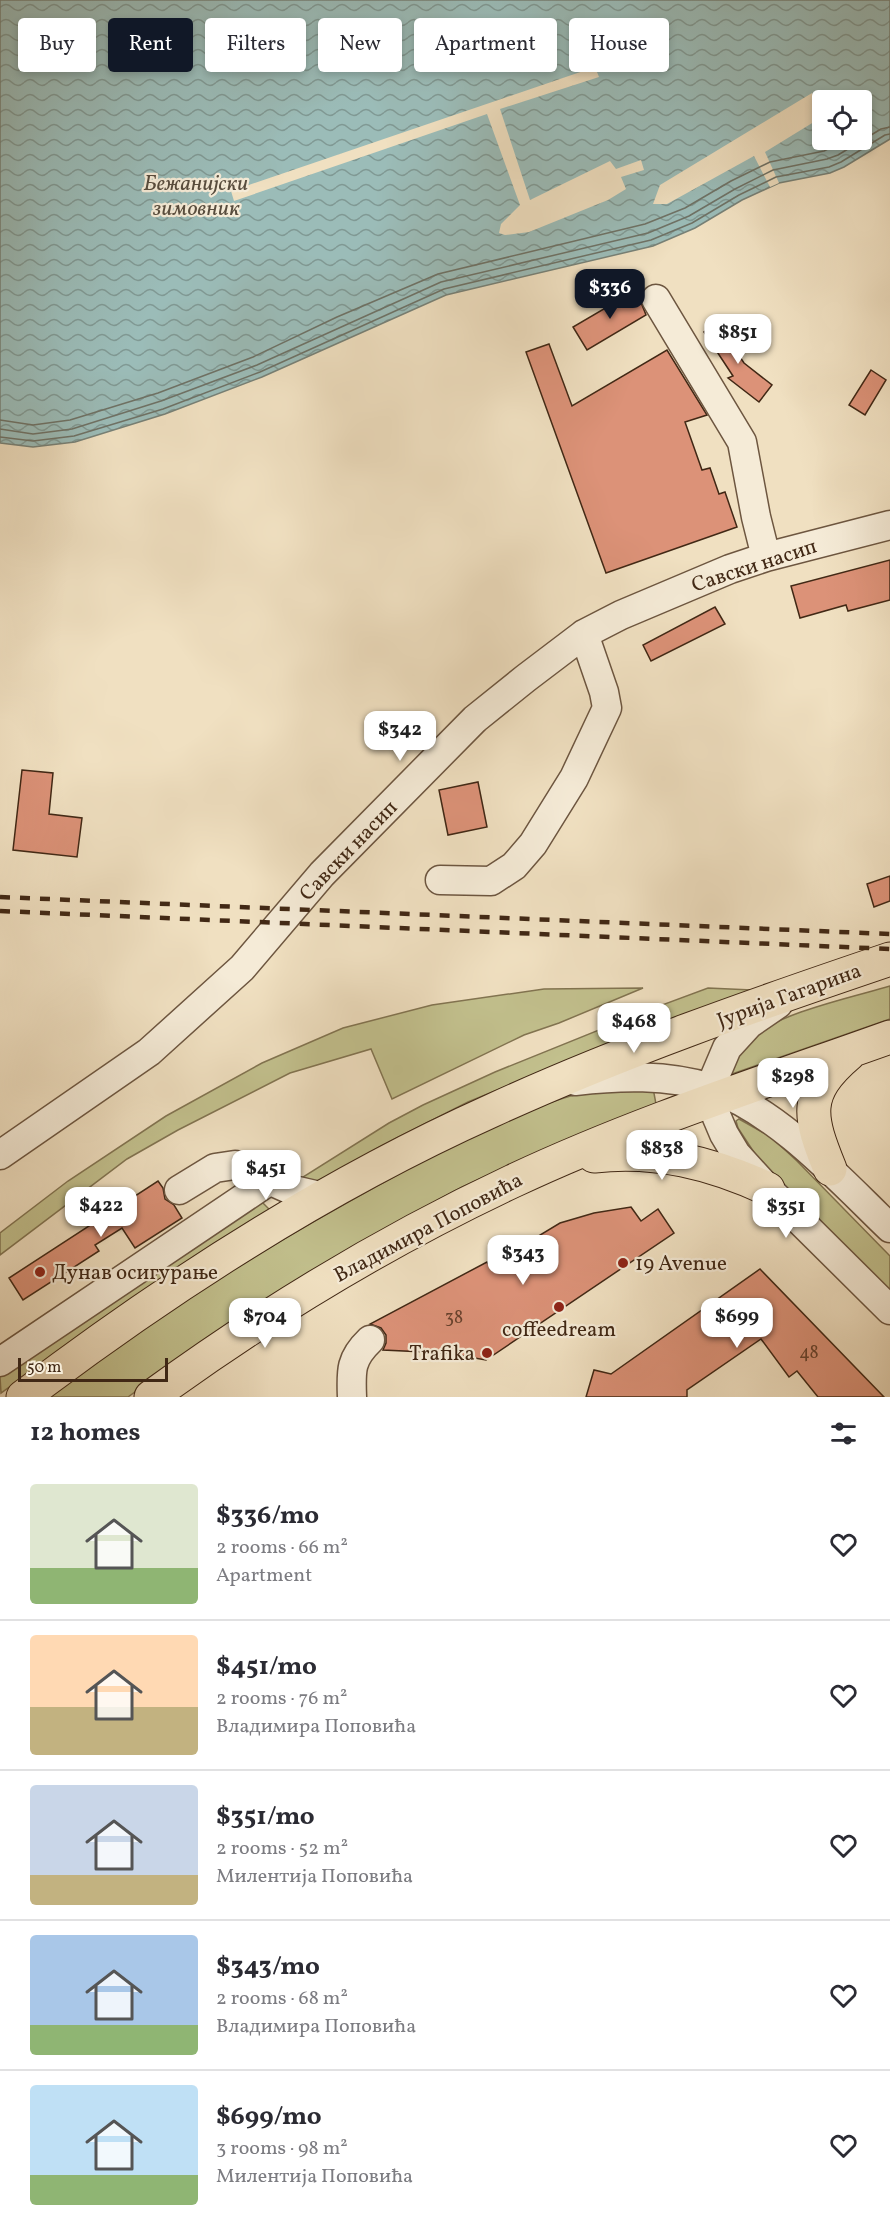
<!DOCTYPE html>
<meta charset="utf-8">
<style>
body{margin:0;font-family:Vollkorn,serif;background:#f2f2f3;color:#2b2b33;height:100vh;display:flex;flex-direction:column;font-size:22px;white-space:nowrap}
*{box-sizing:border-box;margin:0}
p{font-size:20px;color:#7c7c81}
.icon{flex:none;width:33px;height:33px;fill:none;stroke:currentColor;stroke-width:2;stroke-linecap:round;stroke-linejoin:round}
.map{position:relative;height:1397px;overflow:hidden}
.panel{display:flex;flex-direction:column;background:#fff;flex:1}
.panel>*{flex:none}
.guide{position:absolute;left:18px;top:18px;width:855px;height:54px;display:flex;gap:12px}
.fabs{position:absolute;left:812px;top:90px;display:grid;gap:12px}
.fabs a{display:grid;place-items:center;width:60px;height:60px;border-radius:6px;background:#fff;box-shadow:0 3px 9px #0003;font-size:30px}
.scale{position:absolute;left:18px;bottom:15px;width:150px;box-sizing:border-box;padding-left:6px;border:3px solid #412815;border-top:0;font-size:16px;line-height:21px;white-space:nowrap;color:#412815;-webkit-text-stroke:4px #f5ebd7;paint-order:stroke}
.price{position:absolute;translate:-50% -51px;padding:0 14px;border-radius:12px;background:#fff;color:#222;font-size:20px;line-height:39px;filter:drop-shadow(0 2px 3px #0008)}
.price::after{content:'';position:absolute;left:50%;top:36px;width:18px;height:14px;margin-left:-9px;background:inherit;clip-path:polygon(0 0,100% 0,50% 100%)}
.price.active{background:#111827;color:#fff}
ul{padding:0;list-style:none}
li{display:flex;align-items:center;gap:18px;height:150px;padding:0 30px}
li+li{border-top:2px solid #e1e1e2}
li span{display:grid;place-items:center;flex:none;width:168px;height:120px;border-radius:6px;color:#555}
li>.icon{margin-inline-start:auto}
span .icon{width:72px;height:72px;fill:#fffc;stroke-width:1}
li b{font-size:26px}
h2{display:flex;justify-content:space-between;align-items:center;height:72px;padding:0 30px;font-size:26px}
.chip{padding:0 21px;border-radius:6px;background:#fff;box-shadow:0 3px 9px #0003;font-size:21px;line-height:54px}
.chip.active{background:#111827;color:#fff}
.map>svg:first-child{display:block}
.green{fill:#c2c08d;stroke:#827451;stroke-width:1.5}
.water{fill:url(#water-waves);stroke:#778177;stroke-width:1.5;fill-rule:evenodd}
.pier{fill:#f0e0c1}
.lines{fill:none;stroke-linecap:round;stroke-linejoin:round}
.shore{stroke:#6e7266;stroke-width:1.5}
.building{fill:#dc9278;stroke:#412815;stroke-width:1.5}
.minor-casing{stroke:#6d5640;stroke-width:31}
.major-casing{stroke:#412815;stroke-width:35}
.minor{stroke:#f5ebd7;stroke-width:28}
.major{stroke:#f0e0c1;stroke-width:33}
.rail{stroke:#412815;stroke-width:4.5;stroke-dasharray:10 10;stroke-linecap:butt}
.poi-dot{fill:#8f2418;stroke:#f5ebd7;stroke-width:2}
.labels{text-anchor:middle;stroke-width:4.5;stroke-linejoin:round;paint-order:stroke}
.number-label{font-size:18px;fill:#68422e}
.street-label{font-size:21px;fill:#412815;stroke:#f5ebd7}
.poi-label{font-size:21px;fill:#412815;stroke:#f5ebd7;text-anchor:start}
.water-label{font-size:22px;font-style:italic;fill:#584d3e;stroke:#f5ebd7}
</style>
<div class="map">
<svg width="890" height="1397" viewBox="0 0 890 1397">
<defs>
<pattern id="water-waves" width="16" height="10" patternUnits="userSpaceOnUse" patternTransform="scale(1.5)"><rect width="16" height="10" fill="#9bbcb8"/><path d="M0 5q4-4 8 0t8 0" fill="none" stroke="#809994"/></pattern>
</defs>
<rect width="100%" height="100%" fill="#f0e0c1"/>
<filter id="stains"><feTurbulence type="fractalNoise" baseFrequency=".00333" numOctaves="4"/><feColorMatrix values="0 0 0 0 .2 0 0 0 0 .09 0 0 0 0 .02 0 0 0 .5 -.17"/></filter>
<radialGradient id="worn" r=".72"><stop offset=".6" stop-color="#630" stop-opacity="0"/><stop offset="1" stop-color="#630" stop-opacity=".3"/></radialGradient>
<path class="green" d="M890 986V1019L732 1074 729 1071C736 1061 742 1048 750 1039 777 1013 853 997 890 986Z
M643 988 559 1023 524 1035 392 1099 371 1049 290 1073 178 1130 127 1159 0 1255V1233L68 1181 166 1116 262 1063 343 1028 432 1005 544 989Z
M708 988 752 990 664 1023 661 1021 659 1010 662 1005Z
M631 1017 639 1022V1032L468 1102 381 1146 319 1183 303 1177 389 1123 423 1105 495 1072Z
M653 1088 656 1104 552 1146 462 1187 356 1245 184 1356 128 1397H49C86 1370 123 1343 160 1317 239 1263 322 1216 406 1170 460 1142 530 1104 590 1091 609 1086 633 1089 653 1088Z
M739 1119 771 1137 797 1161 890 1256V1291L759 1160 738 1128 736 1121Z
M259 1199 270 1210 125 1303 1 1393 0 1377 118 1290Z"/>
<path class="water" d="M0 0H890V139L844 167 830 173 779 183 742 200 695 228 653 246 446 295 262 377 165 414 75 442 33 447 0 443ZM822 100H861V140H822Z"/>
<path class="pier" d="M595 67 599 77 500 109 530 200 610 161 616 169 641 160 644 170 621 177 626 189 608 200 529 232 505 235 499 233 501 224 520 205 487 114 234 201 231 191Z
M812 93 822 117 765 152 779 183 770 187 754 156 667 204H653L660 185Z"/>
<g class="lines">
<path class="shore" d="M0 420 33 425 70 420 158 393 253 357 337 317 438 274 645 224 685 208 731 181 770 162 824 151 846 140
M0 429 33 434 72 429 161 401 257 365 441 282 648 233 689 216 735 189 773 170 827 159 838 155 881 129 890 127
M0 437 33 441 74 436 163 409 260 372 444 289 651 240 692 223 739 195 776 177 829 167 841 162 885 135 890 134"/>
</g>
<path class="building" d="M636 290 646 315 587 350 573 327Z
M717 323 744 363 772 385 759 402 728 378 733 376 704 332Z
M549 344 572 406 667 350 707 415 685 422 702 470 710 468 719 494 725 492 737 527 606 573 526 352Z
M871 370 886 380 865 415 849 405Z
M890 560V600L848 611 846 605 800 618 791 586Z
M715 607 725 624 651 661 643 645Z
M22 770 53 773 49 814 82 818 77 857 13 850Z
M478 782 487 827 448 835 439 790Z
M890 876V901L874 907 867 884Z
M158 1181 163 1188 165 1199 174 1205 182 1218 135 1248 122 1228 95 1245 99 1251 23 1300 9 1278Z
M631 1207 641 1221 658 1209 674 1233 486 1360 446 1353 383 1350 386 1343V1335L381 1328 370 1324 487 1262 493 1271 535 1238 560 1223 594 1213Z
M760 1269 884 1397H818L797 1371 789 1377 761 1339 687 1390V1397H586L594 1370 611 1374Z"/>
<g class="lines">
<defs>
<path id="minor" d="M656 299 742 442 756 517 766 557
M440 880 491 881 514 866 533 844 574 778 607 708 604 692 584 634
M778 1004 749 1024 727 1048 710 1088V1101L724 1134 736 1154 768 1189 890 1310
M575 1081C619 1076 667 1074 711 1088 778 1111 840 1180 890 1228
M0 1155 149 1052 242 968 322 874 475 719 526 678 584 634 621 615 730 569 766 557 890 525
M179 1190 215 1168 235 1165 289 1189 324 1197
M0 1362 269 1181
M352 1397C351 1371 350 1359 370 1340"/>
<path id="major" d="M594 1156C656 1149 712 1163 768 1189
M830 1169C809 1117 802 1094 849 1054
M23 1397C168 1287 324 1186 491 1111 619 1052 757 1004 890 959
M151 1397C265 1314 385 1241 513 1181 634 1124 764 1082 890 1037"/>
</defs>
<use href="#minor" class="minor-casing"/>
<use href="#major" class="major-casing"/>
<use href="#minor" class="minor"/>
<use href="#major" class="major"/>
<path class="rail" d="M0 897 890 934
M0 911 890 949"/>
</g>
<g class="poi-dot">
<circle cx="623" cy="1263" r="6"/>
<circle cx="40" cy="1272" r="6"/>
<circle cx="559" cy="1307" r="6"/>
<circle cx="487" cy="1353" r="6"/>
</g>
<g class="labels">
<g class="number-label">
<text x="454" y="1323">38</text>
<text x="809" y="1358">48</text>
</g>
<g class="street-label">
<text transform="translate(754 565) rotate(-18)" y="7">Савски насип</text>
<text transform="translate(348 850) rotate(-46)" y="7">Савски насип</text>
<text transform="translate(789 995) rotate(-20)" y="7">Јурија Гагарина</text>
<text transform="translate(428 1227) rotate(-28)" y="7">Владимира Поповића</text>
</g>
<g class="poi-label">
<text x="635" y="1270">19 Avenue</text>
<text x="52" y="1279">Дунав осигурање</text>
<text x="559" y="1336" text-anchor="middle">coffeedream</text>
<text x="475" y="1360" text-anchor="end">Trafika</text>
</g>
<g class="water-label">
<text x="196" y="190">Бежанијски<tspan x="196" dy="25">зимовник</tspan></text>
</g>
</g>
<rect width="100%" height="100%" filter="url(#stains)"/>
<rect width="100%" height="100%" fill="url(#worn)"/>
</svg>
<div class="fabs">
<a><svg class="icon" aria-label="locate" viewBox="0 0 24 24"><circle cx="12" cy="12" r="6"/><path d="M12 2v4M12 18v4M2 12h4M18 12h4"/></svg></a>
</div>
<div class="scale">50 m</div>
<b class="price active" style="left:610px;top:320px">$336</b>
<b class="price" style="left:738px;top:365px">$851</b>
<b class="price" style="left:400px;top:762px">$342</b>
<b class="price" style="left:634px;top:1054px">$468</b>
<b class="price" style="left:793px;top:1109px">$298</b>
<b class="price" style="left:662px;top:1181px">$838</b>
<b class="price" style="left:266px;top:1201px">$451</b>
<b class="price" style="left:101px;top:1238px">$422</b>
<b class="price" style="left:786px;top:1239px">$351</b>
<b class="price" style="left:523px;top:1286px">$343</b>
<b class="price" style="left:265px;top:1349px">$704</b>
<b class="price" style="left:737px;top:1349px">$699</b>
<div class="guide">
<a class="chip">Buy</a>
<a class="chip active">Rent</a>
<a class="chip">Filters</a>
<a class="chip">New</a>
<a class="chip">Apartment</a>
<a class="chip">House</a>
</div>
</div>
<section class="panel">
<h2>12 homes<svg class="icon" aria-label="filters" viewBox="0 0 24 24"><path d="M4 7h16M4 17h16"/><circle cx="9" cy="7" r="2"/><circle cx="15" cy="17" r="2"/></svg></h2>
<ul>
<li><span style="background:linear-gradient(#dfe7d0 70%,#8fb573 0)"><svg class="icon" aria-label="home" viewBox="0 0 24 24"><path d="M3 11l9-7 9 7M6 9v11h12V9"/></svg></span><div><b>$336/mo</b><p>2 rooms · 66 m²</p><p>Apartment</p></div><svg class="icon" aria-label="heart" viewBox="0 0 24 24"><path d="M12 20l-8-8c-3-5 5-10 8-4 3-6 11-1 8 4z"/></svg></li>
<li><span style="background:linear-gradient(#ffd9b3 60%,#c2b280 0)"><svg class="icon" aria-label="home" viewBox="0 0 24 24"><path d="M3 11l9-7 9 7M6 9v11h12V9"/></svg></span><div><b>$451/mo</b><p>2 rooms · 76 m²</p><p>Владимира Поповића</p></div><svg class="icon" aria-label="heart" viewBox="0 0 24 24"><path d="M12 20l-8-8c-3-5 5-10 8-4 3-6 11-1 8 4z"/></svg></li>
<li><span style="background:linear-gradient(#c9d6e8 75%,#c2b280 0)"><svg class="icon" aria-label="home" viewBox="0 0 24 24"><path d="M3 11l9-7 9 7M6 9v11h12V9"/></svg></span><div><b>$351/mo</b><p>2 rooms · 52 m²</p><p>Милентија Поповића</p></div><svg class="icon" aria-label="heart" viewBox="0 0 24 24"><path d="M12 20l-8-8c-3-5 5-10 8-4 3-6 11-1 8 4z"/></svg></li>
<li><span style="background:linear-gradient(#a9c7e8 75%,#8fb573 0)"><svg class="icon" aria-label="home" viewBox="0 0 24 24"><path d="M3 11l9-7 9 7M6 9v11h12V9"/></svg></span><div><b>$343/mo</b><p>2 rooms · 68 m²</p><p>Владимира Поповића</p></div><svg class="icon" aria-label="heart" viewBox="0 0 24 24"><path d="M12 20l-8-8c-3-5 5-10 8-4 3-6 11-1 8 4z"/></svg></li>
<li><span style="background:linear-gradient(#bfe0f5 75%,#8fb573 0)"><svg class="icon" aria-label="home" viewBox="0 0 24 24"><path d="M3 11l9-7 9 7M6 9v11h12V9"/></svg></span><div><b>$699/mo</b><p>3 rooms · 98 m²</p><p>Милентија Поповића</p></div><svg class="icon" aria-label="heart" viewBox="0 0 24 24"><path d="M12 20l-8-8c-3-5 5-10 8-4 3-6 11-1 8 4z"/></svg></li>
</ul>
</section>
